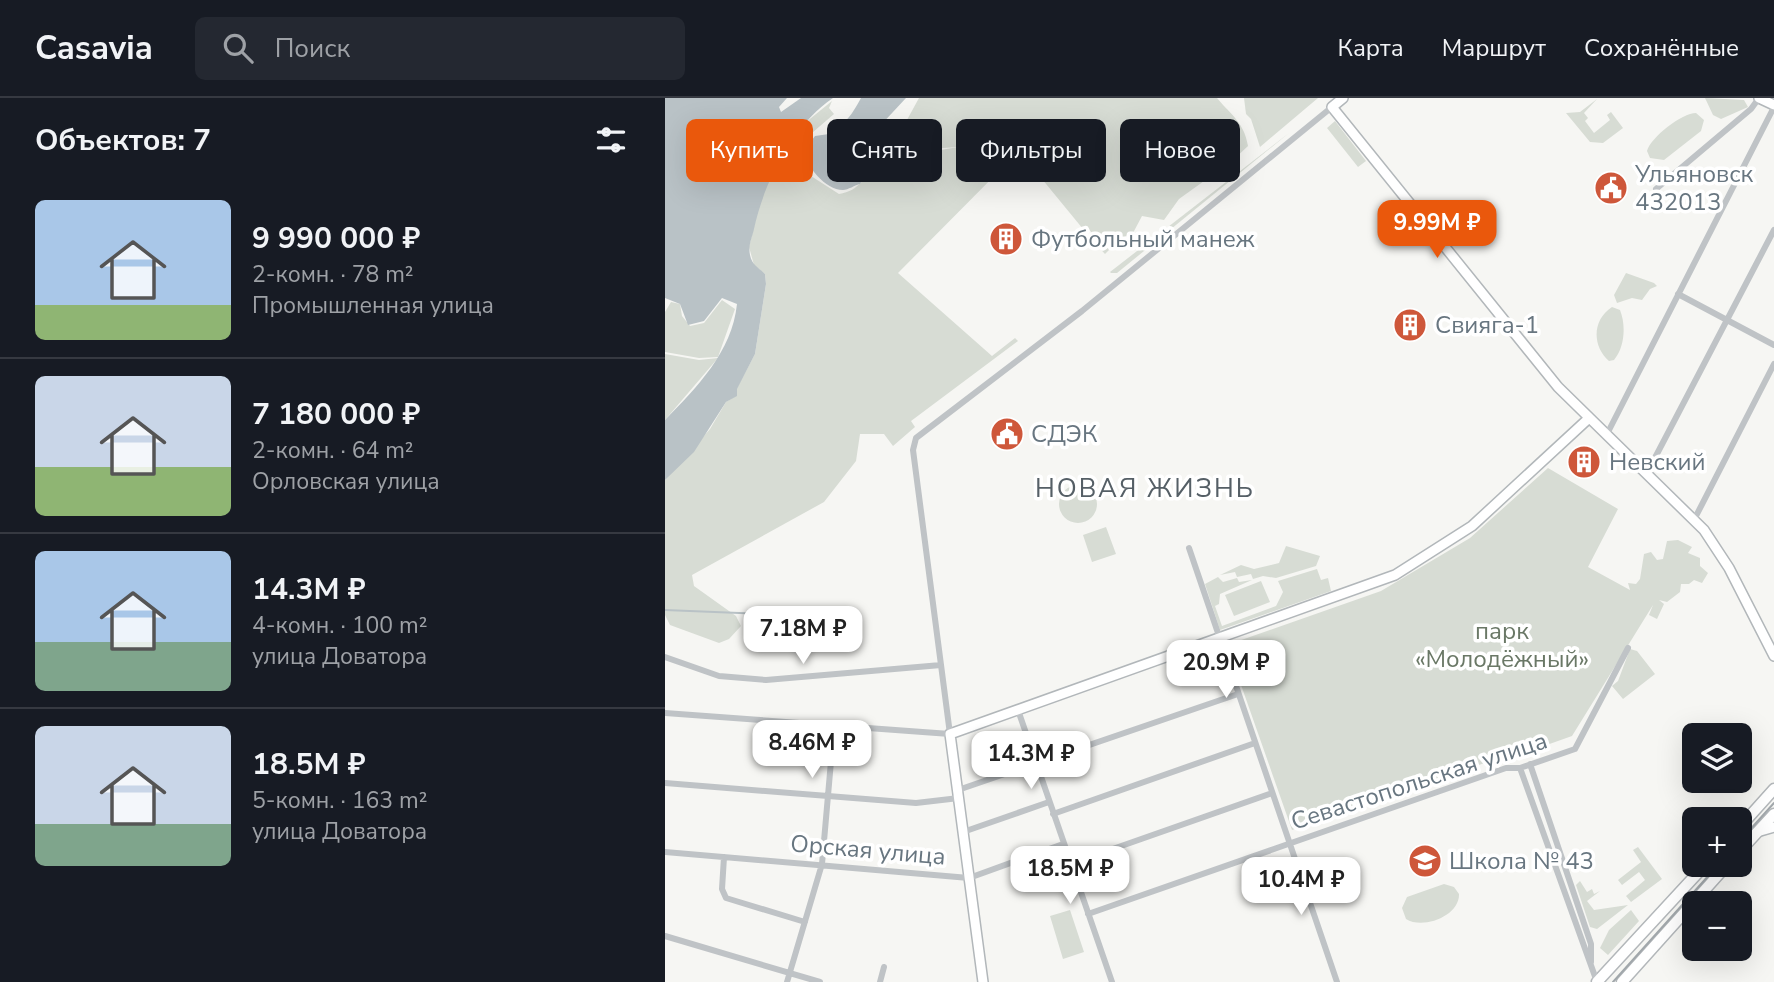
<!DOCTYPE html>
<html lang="ru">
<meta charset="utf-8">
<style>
body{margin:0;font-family:"Nunito Sans",sans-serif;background:#242831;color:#f1f3f6;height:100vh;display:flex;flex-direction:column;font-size:26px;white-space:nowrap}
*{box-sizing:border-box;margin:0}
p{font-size:23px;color:#9ea1a6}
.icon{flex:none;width:38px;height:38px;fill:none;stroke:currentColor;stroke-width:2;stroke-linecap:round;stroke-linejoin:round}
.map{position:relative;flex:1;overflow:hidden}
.sheet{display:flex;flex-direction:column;background:#171b24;width:665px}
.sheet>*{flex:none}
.guide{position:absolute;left:21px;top:21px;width:665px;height:63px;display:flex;gap:14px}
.tools{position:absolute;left:1017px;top:625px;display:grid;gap:14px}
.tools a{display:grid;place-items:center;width:70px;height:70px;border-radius:10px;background:#171b24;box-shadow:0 7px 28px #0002;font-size:35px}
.price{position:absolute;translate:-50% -60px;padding:0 16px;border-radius:14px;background:#fff;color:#222;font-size:23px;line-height:46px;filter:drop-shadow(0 2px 4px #0008)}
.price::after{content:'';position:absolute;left:50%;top:42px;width:21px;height:16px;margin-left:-10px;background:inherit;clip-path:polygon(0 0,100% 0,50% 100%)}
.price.current{background:#ea580c;color:#fff}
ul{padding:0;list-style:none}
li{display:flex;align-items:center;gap:21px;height:175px;padding:0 35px}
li+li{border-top:2px solid #363941}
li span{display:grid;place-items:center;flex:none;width:196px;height:140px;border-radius:10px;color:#555}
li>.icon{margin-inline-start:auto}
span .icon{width:84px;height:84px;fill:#fffc;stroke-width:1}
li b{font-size:30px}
h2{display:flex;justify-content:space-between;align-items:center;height:84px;padding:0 35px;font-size:30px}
.pill{padding:0 24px;border-radius:10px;background:#171b24;box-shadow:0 7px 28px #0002;font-size:24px;line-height:63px}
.pill.current{background:#ea580c;color:#fff}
header{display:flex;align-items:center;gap:42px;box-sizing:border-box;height:98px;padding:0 35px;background:#171b24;border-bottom:2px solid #363941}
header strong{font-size:33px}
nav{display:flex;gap:38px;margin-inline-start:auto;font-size:24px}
.search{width:490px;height:63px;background:#242831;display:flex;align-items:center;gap:18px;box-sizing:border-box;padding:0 24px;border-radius:10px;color:#9ea1a6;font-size:26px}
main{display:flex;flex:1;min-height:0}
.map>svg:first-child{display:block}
.green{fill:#d7dcd4}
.water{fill:#b9c2c6}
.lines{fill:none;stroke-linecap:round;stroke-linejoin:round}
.stream{stroke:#b9c2c6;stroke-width:2}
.secondary-casing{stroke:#b2b7ba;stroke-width:12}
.primary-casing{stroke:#b3b7ba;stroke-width:13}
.street{stroke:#bfc3c6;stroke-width:6}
.secondary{stroke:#fff;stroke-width:9}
.primary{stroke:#fff;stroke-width:10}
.tram{stroke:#a1a7ab;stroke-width:2}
.labels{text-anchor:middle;stroke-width:7;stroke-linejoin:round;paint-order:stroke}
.poi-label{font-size:24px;fill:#687680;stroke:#fff;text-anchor:start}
.park-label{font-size:24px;fill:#6a7866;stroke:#fff}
.street-label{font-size:24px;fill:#687680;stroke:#fff}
.neighbourhood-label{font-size:26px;letter-spacing:2px;fill:#555f66;stroke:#fff}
</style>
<header>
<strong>Casavia</strong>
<div class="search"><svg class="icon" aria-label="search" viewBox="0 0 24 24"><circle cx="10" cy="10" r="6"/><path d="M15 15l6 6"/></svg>Поиск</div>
<nav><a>Карта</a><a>Маршрут</a><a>Сохранённые</a></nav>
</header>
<main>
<section class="sheet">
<h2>Объектов: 7<svg class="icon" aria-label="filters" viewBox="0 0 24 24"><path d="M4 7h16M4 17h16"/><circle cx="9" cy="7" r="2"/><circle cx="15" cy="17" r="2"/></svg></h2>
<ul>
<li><span style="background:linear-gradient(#a9c7e8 75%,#8fb573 0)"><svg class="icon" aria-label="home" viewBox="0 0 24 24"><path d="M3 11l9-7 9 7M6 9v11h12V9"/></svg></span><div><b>9 990 000 ₽</b><p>2-комн. · 78 m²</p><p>Промышленная улица</p></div></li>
<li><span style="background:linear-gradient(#c9d6e8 65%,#8fb573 0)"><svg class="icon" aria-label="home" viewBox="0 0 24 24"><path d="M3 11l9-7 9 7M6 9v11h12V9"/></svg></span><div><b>7 180 000 ₽</b><p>2-комн. · 64 m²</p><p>Орловская улица</p></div></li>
<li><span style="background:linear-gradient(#a9c7e8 65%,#7fa58c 0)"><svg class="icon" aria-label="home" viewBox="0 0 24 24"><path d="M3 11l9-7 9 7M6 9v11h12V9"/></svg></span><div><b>14.3M ₽</b><p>4-комн. · 100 m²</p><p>улица Доватора</p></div></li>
<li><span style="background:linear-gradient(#c9d6e8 70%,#7fa58c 0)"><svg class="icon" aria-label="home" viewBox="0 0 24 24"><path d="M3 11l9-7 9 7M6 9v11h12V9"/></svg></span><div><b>18.5M ₽</b><p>5-комн. · 163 m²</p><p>улица Доватора</p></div></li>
</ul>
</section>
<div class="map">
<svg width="1109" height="884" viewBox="0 0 1109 884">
<rect width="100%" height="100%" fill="#f6f6f3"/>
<path class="green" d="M254 0H552C566 17 579 24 583 48L567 63 514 101 499 122 477 118 468 135 456 140 440 156 428 143 430 139 423 130 418 131 354 53 233 175 327 258 350 240 353 243 246 323 250 329 228 348 219 336H195L191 363 159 404 27 477 29 488 71 518 76 528 64 541 54 545 5 527 0 517V382L45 331 61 304 72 297V290L90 256 101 186 100 176 89 167 84 149 96 99 107 73 135 29 167 3 164 10 169 16 140 41 133 56 146 78 174 96C195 93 201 78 211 61H225L226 69 236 74 239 71 237 64 242 58 293 49 263 51 241 57 233 45 226 51Z
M579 0H653L595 49 586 21 581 16Z
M1040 0 1079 2 1083 9 1056 21 1048 17Z
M932 1 919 15 923 20 920 23 929 35 945 22 942 17 946 14 958 30 938 45 925 44 901 15 915 14Z
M1031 15 1039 22 1036 33 999 62 985 60 982 53C986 39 1017 15 1031 15Z
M670 23 701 63 693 69 662 30Z
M624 35 452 175H446L445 174Z
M961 175 989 185 992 188 985 191 977 202 967 200 952 205 949 197Z
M57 202 70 211 53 259 34 260 0 254V214L6 204 15 206 17 218 25 228 39 225Z
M947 209 955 212C961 227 960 249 949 262L944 263C927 248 927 222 947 209Z
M0 256 34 262 53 260 0 322Z
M883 370 953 411 923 469 965 492 963 485 971 486 975 481 979 456 986 454 992 462 998 461 1002 443 1013 442 1027 449 1023 455 1035 460V468L1043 475 1037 485 1029 482 1024 486H1016L1015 494 1002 504 994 502 999 506 992 521 984 517 988 507 907 638 862 654 854 653 627 732 562 547 716 493 805 440Z
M394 406a19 19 0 1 1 38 0a19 19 0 1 1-38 0Z
M441 429 451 456 427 464 418 437Z
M621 448 655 458 651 468 611 480 598 478 588 481 586 476 572 479 570 474 555 477 576 467 589 471 614 465Z
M652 471 656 482 663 480 666 493 555 532 540 486 553 479 558 484 572 480 574 484 587 482 555 496 554 506 550 508 557 528 611 508 618 494 613 483Z
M596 483 605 504 569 518 560 497Z
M965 551 972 553 990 576 958 601 947 588 953 583Z
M973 749 997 781 966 804 961 798 980 782 974 774 957 787 953 782 976 764 968 752Z
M915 783 922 794 927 791 929 796 935 793 922 803 929 812 963 807 932 831 925 829 911 787Z
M779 786 789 789 794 796C795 818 758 832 741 821L737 810 742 799Z
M405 812 419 854 398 861 385 818Z
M966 812 974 823 943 857 935 850 944 832Z"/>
<path class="water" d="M0 0H122L114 9 116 14 136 0H168C128 27 99 84 89 131 87 140 83 147 85 157 87 167 93 169 100 176L101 186 90 256 72 291V298L61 304 29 354 0 382V322C32 289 67 254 72 206L57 200 39 223 23 227 15 206 0 200Z
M196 0H241L214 29V49L195 86C190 87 183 92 178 92 160 92 142 68 138 54L150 38 164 36C182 24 186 18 196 0Z"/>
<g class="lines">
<path class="stream" d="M0 512 101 516
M105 517 124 520"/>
<defs>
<path id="secondary" d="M678 0 667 9 893 289 1039 432 1064 470 1109 558
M1094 0 1109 7
M1092 734 1109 729
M318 884 285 636 730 477 807 428 923 321"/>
<path id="primary" d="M1074 730 1109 691
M1074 754 1109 716
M932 884 1041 766
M957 884 1063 766"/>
</defs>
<use href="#secondary" class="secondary-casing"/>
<use href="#primary" class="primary-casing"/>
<path class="street" d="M991 91 1086 11 1094 0
M1013 196 1109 247
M941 338 1109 9
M982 375 1109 132
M1030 420 1109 266
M524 450 672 884
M0 559 54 578 101 582 276 567
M353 612 447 884
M0 615 285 636 248 352 251 340 417 213 667 9
M865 666 926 846V864
M855 670 932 884
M0 685 251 705 294 700
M293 692 573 596
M388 716 590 645
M298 734 384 704
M0 754 304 780 398 746
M59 759 57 791 61 800 140 824
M405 766 607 695
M423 816 841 670H855L910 651 963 550
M0 838 155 884
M122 884 157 766 169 629
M215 884 219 869"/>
<use href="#secondary" class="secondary"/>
<use href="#primary" class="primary"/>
<path class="tram" d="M1074 744 1109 705
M948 884 1054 766"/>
</g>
<defs>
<symbol id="civic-disc" viewBox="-11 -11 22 22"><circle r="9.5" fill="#ce573a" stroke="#fff"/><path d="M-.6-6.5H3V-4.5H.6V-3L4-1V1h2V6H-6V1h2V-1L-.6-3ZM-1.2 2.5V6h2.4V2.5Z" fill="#fff"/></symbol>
<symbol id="building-disc" viewBox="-11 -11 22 22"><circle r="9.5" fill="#ce573a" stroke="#fff"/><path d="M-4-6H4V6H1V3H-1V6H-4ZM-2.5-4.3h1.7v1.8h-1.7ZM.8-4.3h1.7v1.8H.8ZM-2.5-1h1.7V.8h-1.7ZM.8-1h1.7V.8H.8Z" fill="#fff"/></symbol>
<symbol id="school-disc" viewBox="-11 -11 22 22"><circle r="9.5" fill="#ce573a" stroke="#fff"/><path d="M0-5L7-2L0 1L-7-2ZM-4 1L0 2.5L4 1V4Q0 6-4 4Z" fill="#fff"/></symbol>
</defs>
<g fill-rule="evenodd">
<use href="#civic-disc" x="927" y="71" width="38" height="38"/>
<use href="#building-disc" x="322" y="122" width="38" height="38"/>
<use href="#building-disc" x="726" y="208" width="38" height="38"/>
<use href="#civic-disc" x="323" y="317" width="38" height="38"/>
<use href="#building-disc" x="900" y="345" width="38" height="38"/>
<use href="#school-disc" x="741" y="744" width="38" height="38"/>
</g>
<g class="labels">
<g class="poi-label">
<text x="970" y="84">Ульяновск<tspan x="970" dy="28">432013</tspan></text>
<text x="366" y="149">Футбольный манеж</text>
<text x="770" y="235">Свияга-1</text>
<text x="366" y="344">СДЭК</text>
<text x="944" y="372">Невский</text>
<text x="784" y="771">Школа № 43</text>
</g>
<g class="park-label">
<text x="837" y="541">парк<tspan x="837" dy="28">«Молодёжный»</tspan></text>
</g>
<g class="street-label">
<text transform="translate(754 683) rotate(-18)" y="8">Севастопольская улица</text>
<text transform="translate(203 752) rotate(5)" y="8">Орская улица</text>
</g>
<g class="neighbourhood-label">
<text x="480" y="399">НОВАЯ ЖИЗНЬ</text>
</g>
</g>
</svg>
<div class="tools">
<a><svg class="icon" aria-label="layers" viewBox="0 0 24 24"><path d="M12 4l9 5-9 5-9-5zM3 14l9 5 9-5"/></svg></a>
<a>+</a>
<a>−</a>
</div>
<b class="price current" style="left:772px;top:162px">9.99M ₽</b>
<b class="price" style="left:138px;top:568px">7.18M ₽</b>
<b class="price" style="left:561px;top:602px">20.9M ₽</b>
<b class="price" style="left:147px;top:682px">8.46M ₽</b>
<b class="price" style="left:366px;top:693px">14.3M ₽</b>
<b class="price" style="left:405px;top:808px">18.5M ₽</b>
<b class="price" style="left:636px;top:819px">10.4M ₽</b>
<div class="guide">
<a class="pill current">Купить</a>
<a class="pill">Снять</a>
<a class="pill">Фильтры</a>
<a class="pill">Новое</a>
</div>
</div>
</main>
